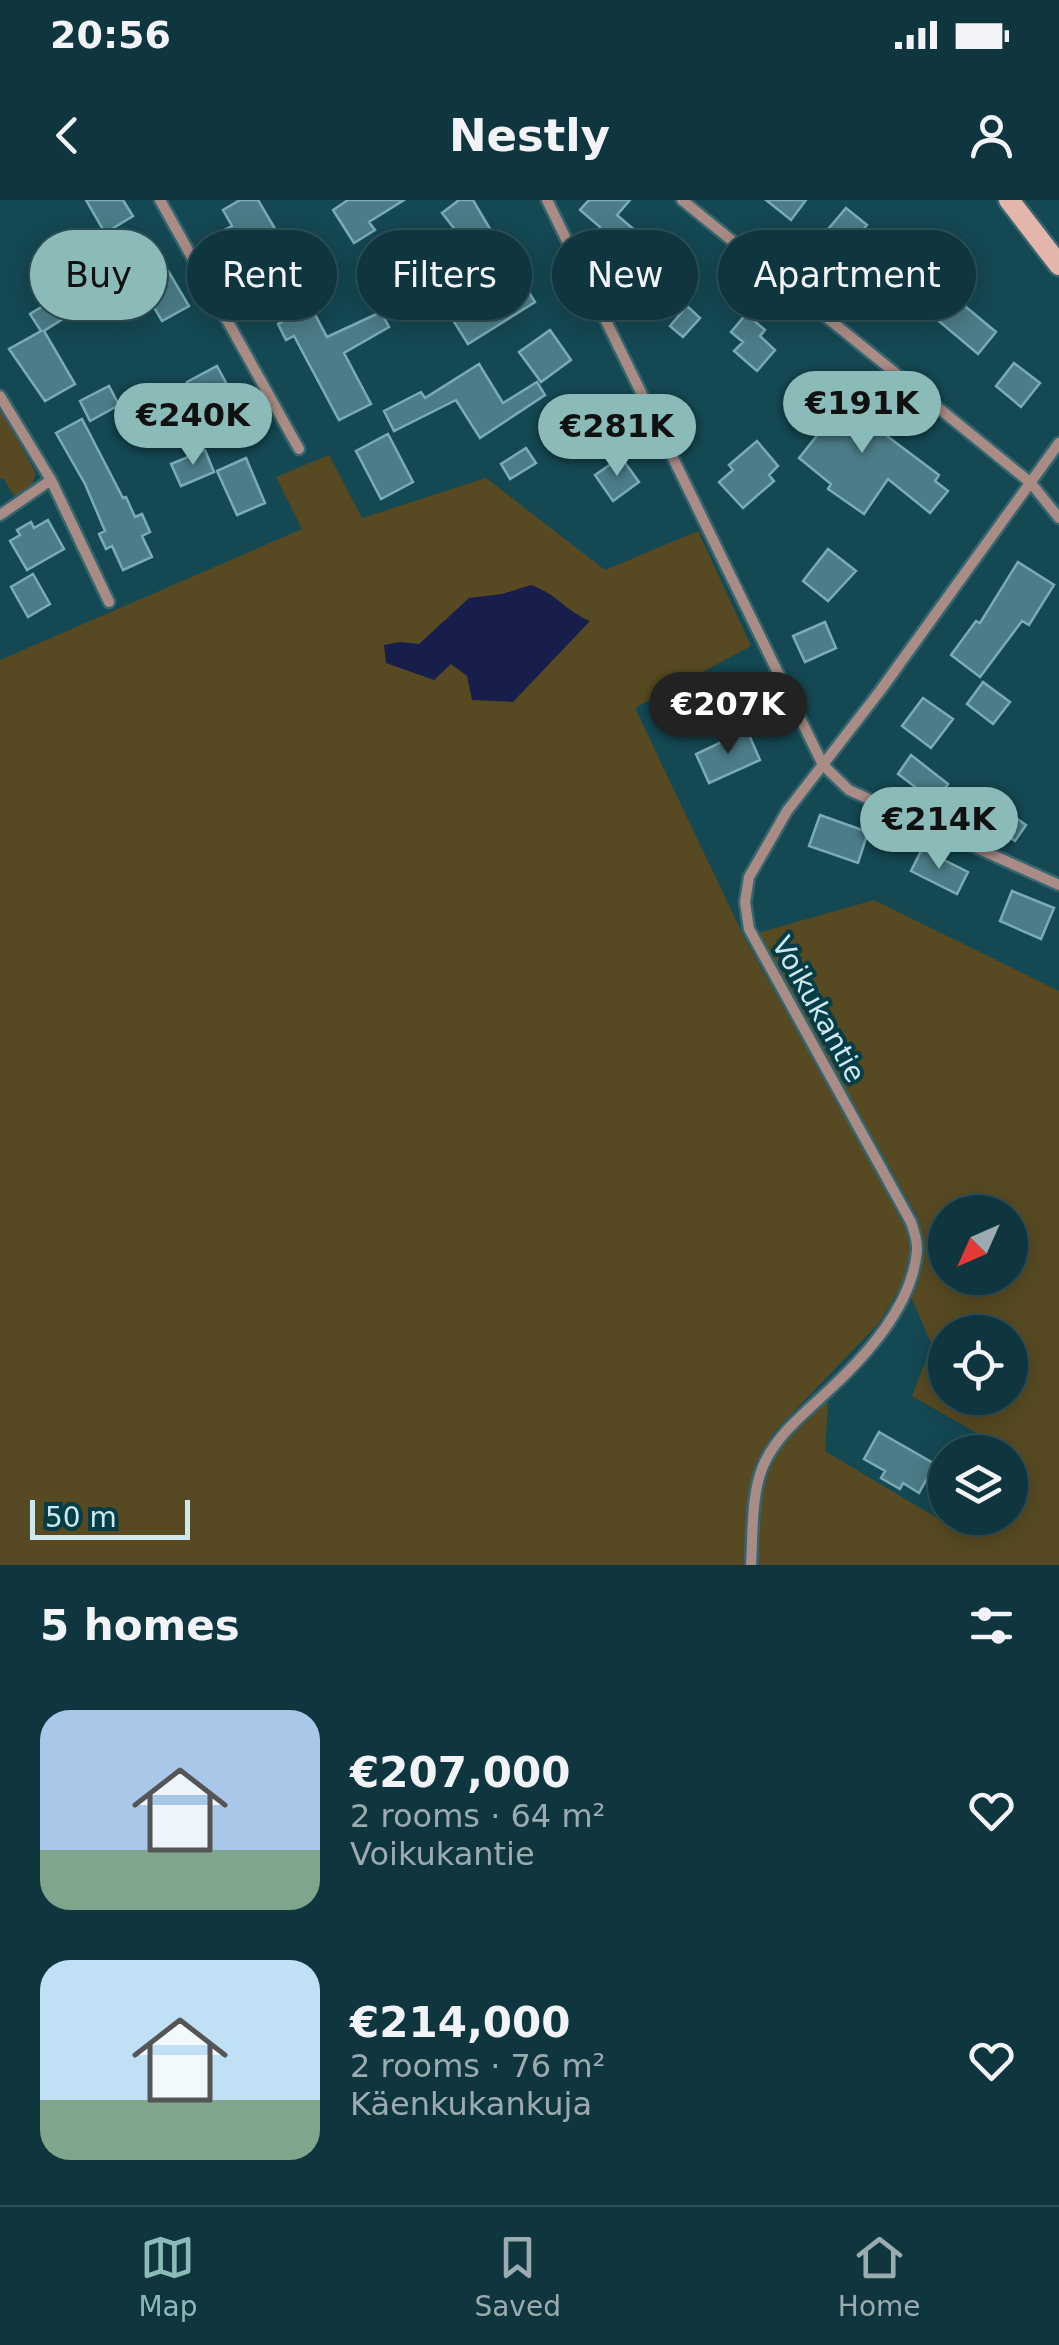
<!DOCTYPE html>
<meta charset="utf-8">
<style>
body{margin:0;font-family:"DejaVu Sans",sans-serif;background:#1d4149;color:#f1f3f6;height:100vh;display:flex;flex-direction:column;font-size:38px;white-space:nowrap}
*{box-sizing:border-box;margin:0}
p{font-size:32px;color:#9babb0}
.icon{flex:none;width:55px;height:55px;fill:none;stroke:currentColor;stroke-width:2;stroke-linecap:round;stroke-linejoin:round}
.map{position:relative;height:1365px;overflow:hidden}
.sheet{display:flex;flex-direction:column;background:#0f363e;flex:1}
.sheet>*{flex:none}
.guide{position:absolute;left:30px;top:30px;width:1000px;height:90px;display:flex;gap:20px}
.needle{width:65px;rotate:225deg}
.fabs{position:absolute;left:928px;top:995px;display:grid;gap:20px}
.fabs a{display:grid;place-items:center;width:100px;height:100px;border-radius:50%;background:#0f363e;box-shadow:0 5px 25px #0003,0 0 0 2px #2f5058;font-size:50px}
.scale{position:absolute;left:30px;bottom:25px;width:160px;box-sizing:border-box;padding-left:10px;border:5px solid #cee8ed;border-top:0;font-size:28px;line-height:35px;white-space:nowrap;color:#cee8ed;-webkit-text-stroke:8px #053d47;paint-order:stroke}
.price{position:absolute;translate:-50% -85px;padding:0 22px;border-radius:35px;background:#8bbbb9;color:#111;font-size:32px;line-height:65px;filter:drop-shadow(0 2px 5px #0008)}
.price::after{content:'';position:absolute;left:50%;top:60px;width:30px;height:22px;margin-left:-15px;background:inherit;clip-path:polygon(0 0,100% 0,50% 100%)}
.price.active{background:#222;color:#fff}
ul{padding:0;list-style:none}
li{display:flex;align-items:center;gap:30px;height:250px;padding:0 40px}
li span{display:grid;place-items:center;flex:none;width:280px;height:200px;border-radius:30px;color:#555}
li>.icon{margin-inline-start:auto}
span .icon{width:120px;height:120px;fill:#fffc;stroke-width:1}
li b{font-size:42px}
h2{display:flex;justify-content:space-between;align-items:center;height:120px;padding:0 40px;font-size:42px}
.chip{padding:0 35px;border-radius:45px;background:#0f363e;box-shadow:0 5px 25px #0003,0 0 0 2px #2f5058;font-size:35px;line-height:90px}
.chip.active{background:#8bbbb9;color:#111}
.status{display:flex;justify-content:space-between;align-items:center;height:70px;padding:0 50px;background:#0f363e;direction:ltr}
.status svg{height:28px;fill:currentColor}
header{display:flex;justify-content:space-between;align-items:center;height:130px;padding:0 40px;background:#0f363e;font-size:45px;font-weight:600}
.tab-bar{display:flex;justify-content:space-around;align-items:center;height:140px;border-top:2px solid #2f5058;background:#0f363e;font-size:28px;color:#9babb0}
.tab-bar a{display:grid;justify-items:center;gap:5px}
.tab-bar .active{color:#8bbbb9}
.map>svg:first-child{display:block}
.green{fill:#574a22;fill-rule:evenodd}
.water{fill:#181e4b}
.building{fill:#4b7c87;stroke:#79acb7;stroke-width:2.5}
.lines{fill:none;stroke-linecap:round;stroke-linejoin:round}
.street-casing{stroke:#35656e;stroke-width:15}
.secondary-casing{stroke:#35656e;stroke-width:25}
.street{stroke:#a98c85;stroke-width:10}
.secondary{stroke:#e4b6ab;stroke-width:20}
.labels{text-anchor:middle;stroke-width:8;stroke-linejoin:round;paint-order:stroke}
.street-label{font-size:28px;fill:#cee8ed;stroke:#053d47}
</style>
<div class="status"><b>20:56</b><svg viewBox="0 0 49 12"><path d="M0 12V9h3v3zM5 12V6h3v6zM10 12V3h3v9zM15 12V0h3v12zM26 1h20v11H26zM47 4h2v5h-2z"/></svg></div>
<header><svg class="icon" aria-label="back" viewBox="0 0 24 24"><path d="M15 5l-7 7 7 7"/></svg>Nestly<svg class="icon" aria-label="person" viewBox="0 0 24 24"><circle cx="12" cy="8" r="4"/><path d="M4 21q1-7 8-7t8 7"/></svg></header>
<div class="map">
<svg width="1059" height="1365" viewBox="0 0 1059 1365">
<rect width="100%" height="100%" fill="#144852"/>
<path class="green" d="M0 205 36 274 30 288 14 296 3 278 0 279Z
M329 255 362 318 486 278 605 370 698 331 751 446 635 508 744 737 904 1021 911 1049 902 1085 879 1123 776 1230 755 1265 748 1310 746 1365H0V460L302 329 276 277Z
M874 700 1059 791V1365H758C760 1323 757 1271 786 1237 797 1223 815 1212 828 1201L825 1251 937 1318 945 1305V1318H1010V1252H973L982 1236 912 1196 932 1145 911 1097 925 1052 918 1018 758 733ZM945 1012H1010V1078H945ZM945 1132H1010V1198H945Z"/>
<path class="water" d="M531 385C557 394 564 410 590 421L513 502 472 500 467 476 451 464 434 480 386 463 384 445 400 442 419 444 469 398 502 394Z"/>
<path class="building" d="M86 0H123L133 16 105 33Z
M240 0H258L293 59 308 52 319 73 299 84 327 137 381 112 389 127 344 153 371 204 339 220 294 136 286 140 278 124 285 120 254 61 243 47 239 50 226 29 232 26 223 10Z
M348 0H404L369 22 375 30 354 43 333 10Z
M459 0H473L493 34 464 56 452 41 460 36 442 13Z
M589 0H630L617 15 659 51 654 57 664 64 646 85 631 72 636 68 623 48 611 55 591 38 600 27 580 10Z
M766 0H806L791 20Z
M846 8 867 25 839 58 818 41Z
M894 46 920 67 914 74 942 98 947 91 996 132 978 154 908 95 897 109 864 82Z
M157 52 189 106 162 121 131 67Z
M516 72 535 102 468 144 449 114Z
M636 84 653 98 640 114 623 100Z
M58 97 69 115 44 131 75 184 45 201 9 149 41 131 30 114Z
M687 106 700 118 683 137 670 126Z
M746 114 765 130 760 136 775 150 757 171 734 151 743 142 731 132Z
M550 130 571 160 541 182 519 152Z
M1014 163 1040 183 1021 207 996 186Z
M479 164 503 203 537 182 545 195 480 238 456 200 394 231 384 211 421 192 425 198Z
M217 166 245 218 214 234 187 182Z
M815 182 939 275 935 281 948 291 930 313 888 279 864 314 828 289 831 284 799 258 823 228 796 206Z
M109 186 119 205 90 221 80 201Z
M82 219 123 298 126 297 135 317 142 314 150 332 142 336 152 357 123 370 112 346 106 349 99 334 105 331 85 284 56 233Z
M388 234 413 282 381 299 356 251Z
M757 241 778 266 769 275 774 281 743 308 719 282 733 270 729 265Z
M526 248 536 263 510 279 501 264Z
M205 250 214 272 181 286 171 264Z
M621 257 639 282 613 301 595 275Z
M246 258 265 303 237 315 217 271Z
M48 320 64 349 27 370 10 341 20 335 17 330 31 322 34 328Z
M828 349 856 371 828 401 803 381Z
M1018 362 1054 385 1029 425 1022 421 980 477 951 455 976 421 980 423Z
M33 374 50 404 28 417 11 387Z
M825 422 836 448 805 462 793 436Z
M983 482 1010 502 993 524 967 504Z
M923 498 953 519 931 548 902 526Z
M747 530 760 560 709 583 696 554Z
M911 555 948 584 935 602 898 574Z
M996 604 1026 625 1015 641 984 619Z
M820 615 868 632 858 663 809 646Z
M922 649 968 672 957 694 911 671Z
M1012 691 1054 708 1041 739 1000 721Z
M879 1232 935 1264 919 1293 903 1283 900 1289 881 1278 885 1271 864 1259Z"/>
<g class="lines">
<defs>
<path id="street" d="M160 0 299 249
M547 0 823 565 849 590 1059 685
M682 0 1031 283 1059 318
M0 196 51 280 0 315
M51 280 109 402
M751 1365C753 1334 751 1295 763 1266 777 1234 803 1215 828 1191 866 1156 912 1106 917 1051 918 1042 914 1031 911 1022L749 729 745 702 749 677 787 611 880 491 1059 243"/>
<path id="secondary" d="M1009 0 1059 65"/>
</defs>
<use href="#street" class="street-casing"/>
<use href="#secondary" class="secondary-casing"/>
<use href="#street" class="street"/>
<use href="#secondary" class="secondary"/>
</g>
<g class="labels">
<g class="street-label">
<text transform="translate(819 809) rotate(61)" y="10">Voikukantie</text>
</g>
</g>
</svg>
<div class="fabs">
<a><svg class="needle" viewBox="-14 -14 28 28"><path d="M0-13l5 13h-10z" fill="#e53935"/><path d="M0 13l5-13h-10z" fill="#9babb0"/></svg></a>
<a><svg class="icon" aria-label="locate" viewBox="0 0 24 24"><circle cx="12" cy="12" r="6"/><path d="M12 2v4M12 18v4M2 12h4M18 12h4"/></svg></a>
<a><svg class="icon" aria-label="layers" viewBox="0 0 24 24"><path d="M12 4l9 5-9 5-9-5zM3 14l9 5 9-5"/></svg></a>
</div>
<div class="scale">50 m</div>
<b class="price" style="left:862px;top:256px">€191K</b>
<b class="price" style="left:193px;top:268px">€240K</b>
<b class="price" style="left:617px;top:279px">€281K</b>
<b class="price active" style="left:728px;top:557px">€207K</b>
<b class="price" style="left:939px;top:672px">€214K</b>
<div class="guide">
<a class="chip active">Buy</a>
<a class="chip">Rent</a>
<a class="chip">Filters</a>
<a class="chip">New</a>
<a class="chip">Apartment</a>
</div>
</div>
<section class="sheet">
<h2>5 homes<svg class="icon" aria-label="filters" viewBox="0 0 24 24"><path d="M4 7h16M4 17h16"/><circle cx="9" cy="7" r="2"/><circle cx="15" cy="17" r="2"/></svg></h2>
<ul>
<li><span style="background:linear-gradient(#a9c7e8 70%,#7fa58c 0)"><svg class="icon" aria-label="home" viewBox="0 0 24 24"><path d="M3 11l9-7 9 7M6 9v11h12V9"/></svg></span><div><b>€207,000</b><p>2 rooms · 64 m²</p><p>Voikukantie</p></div><svg class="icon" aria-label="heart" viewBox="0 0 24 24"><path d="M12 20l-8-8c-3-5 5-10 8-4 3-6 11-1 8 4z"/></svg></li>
<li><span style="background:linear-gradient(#bfe0f5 70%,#7fa58c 0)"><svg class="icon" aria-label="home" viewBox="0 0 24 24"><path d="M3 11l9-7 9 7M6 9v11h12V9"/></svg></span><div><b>€214,000</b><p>2 rooms · 76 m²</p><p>Käenkukankuja</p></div><svg class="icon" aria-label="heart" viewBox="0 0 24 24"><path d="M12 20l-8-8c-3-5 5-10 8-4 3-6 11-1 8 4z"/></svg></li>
</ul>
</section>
<nav class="tab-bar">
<a class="active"><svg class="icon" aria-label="map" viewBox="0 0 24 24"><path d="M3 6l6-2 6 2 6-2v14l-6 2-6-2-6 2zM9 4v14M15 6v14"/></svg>Map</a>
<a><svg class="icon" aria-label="saved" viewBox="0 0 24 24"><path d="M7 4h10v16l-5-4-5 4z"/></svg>Saved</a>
<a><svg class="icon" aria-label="home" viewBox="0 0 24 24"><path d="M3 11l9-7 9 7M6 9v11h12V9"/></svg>Home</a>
</nav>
